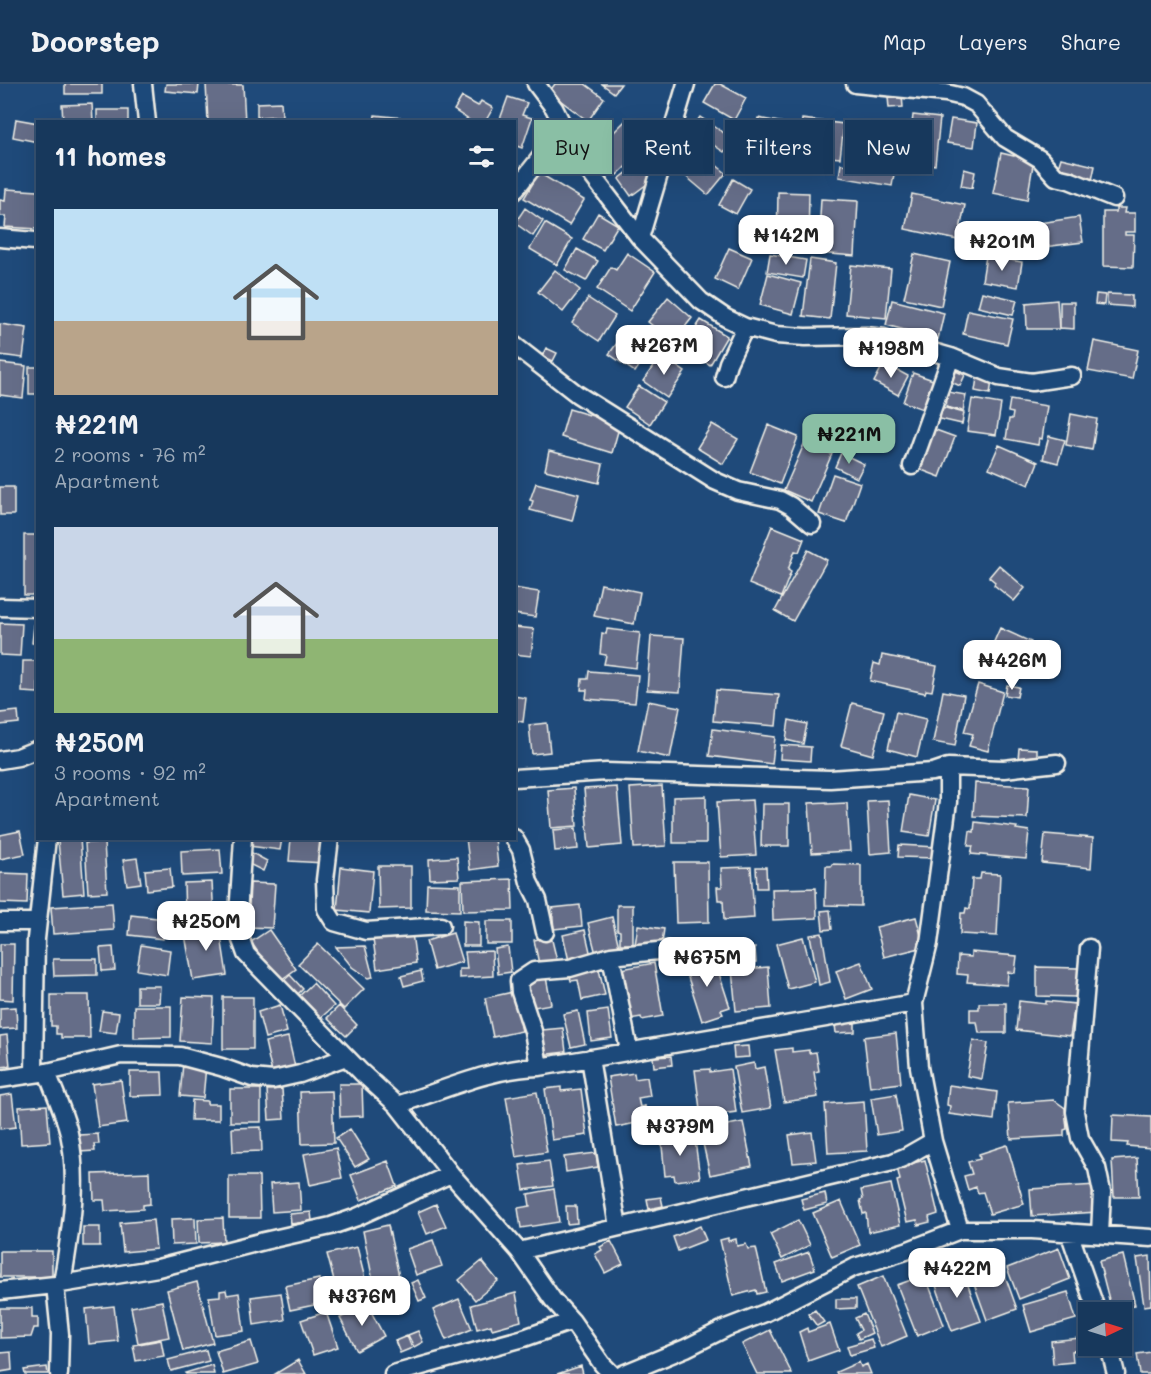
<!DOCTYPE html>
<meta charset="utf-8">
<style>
body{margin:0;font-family:Mali,sans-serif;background:#203f62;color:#f1f3f6;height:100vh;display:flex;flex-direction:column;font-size:22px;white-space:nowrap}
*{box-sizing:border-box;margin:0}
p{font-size:20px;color:#9eacbb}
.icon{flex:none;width:33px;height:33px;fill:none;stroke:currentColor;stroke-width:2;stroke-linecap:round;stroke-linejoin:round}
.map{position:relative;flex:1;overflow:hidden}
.details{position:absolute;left:36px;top:36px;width:480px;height:720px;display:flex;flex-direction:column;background:#17385c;border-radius:0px;box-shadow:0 6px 24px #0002,0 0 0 2px #365272}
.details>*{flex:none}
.top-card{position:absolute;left:534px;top:36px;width:526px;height:54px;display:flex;gap:12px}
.needle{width:39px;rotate:86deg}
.tools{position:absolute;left:1078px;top:1218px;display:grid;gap:12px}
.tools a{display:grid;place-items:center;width:54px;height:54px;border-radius:0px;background:#17385c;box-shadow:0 6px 24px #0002,0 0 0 2px #365272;font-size:30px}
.price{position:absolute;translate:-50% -51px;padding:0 14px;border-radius:12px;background:#fff;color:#222;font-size:20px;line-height:39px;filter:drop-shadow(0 2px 3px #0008)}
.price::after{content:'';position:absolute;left:50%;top:36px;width:18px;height:14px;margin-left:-9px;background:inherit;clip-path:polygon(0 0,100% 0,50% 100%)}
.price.active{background:#8abfa5;color:#111}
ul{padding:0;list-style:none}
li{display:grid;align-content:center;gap:12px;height:318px;padding:0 18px}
li span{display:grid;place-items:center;height:186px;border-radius:0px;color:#555}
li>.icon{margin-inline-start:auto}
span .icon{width:108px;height:108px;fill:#fffc;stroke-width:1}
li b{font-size:26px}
h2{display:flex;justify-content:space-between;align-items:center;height:72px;padding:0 18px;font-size:26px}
.pill{padding:0 21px;border-radius:0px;background:#17385c;box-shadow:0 6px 24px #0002,0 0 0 2px #365272;font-size:21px;line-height:54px}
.pill.active{background:#8abfa5;color:#111}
header{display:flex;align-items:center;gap:36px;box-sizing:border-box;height:84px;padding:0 30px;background:#17385c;border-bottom:2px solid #365272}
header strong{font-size:28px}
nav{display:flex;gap:33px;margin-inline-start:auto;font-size:21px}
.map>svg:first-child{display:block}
.building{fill:#656d88;stroke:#f4f1e8;stroke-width:1.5}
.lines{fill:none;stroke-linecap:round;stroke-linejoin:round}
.minor-casing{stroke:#f4f1e8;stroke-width:21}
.minor{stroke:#1f4a7a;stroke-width:16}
</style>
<header>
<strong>Doorstep</strong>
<nav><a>Map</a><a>Layers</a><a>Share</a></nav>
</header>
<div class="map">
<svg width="1151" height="1290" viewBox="0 0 1151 1290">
<rect width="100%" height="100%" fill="#1f4a7a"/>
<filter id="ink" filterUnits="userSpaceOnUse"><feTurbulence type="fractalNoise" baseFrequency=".0167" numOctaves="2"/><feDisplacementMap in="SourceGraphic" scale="12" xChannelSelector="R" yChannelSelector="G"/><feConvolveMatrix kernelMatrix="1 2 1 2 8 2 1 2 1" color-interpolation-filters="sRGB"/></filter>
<g filter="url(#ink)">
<path class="building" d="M65 0H102V10H65Z
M166 0H199L198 10 165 7Z
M206 0 243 1 245 38H208Z
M555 0H585L604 14 588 37 549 8Z
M602 0H621L614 9Z
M715 0H720L746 14 734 36 704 19Z
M902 12 903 23 889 24 888 13Z
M462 13 478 22 481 17 493 24 485 38H472L454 26Z
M508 13 527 19 522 31 532 34 522 64 514 61V38H499Z
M281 18 282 32 257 33V19Z
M92 20 93 38H63L62 21Z
M97 26H128V38H97Z
M375 31 423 36V38H374Z
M913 31 940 34 935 81 908 77Z
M700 33 733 55 724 68 691 46Z
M758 34 795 41 789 71 752 63Z
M16 35 38 39V58L13 53Z
M802 35 844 40 840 74 799 70Z
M951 35 977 39 974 63 947 59Z
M626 36 649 60 617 91 594 68Z
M851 57 888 60 886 80 850 77Z
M1015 67 1034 75 1027 116 993 109 1001 69 1014 72Z
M700 68 726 89 708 111 682 89Z
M1061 74 1095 82 1092 96 1057 87Z
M642 77 655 94 631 112 619 95Z
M841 80 894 90 892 102 839 93Z
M964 85 975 88 972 104 961 102Z
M539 89 584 116 569 141 524 114Z
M733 95 750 105 736 130 719 121Z
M6 105 38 107V145L5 143 6 132H0V116L5 117Z
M778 108 809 109 808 163H777Z
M912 110 965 121 958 156 905 145Z
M821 115 858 117 855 172 818 169Z
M525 124 543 137 533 152 515 139Z
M1116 124H1125L1124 129H1135V148H1125V151H1134L1133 183 1103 182V128H1116Z
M598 129 618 141 603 166 583 155Z
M1079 133 1083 158 1036 164 1033 140Z
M545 139 572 155 557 181 530 165Z
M729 164 752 174 738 206 715 195Z
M577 165 598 177 586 197 565 186Z
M627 169 655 188 630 227 597 205 611 183 616 186Z
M770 170 806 176 803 194 767 188Z
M914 170 950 178 941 222 904 214Z
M986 172 1022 178 1018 203 982 197Z
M810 175 836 179 830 235 803 232Z
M851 181 891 185 886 234 846 230Z
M555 186 580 206 563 228 538 208Z
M768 190 801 199 793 230 760 221Z
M982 208 1017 216 1013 231 978 223Z
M1096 210 1105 211 1104 221 1095 220Z
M1107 210 1132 211V223L1107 221Z
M668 213 692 234 673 258 648 238Z
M588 214 615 232 599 257 572 239Z
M892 216 944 229 938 255 886 241Z
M1057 216 1059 245H1027L1026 219Z
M1060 218H1074V245L1060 244Z
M968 226 1013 235 1007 260 963 250Z
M701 236 727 252 710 281 683 264Z
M0 240 27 244 23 274 0 271Z
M628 244 653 262 635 288 609 270Z
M1094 257 1138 266 1132 295 1088 287Z
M546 264 557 269 553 277 542 272Z
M661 271 685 288 667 314 643 297Z
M0 279 26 282 23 314 0 311Z
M884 279 908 292 898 311 874 298Z
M29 283H38V310H29Z
M951 285 965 291 960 302 947 296Z
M913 289 933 296 923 325 903 318Z
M977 294 992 297 990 310 975 307Z
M639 302 664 318 650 340 625 323Z
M948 308 966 311 963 327 946 323Z
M972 315 1001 320 996 351 967 347Z
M1010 316 1047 322 1042 355 1039 354 1038 361 1006 355 1009 335H1012L1013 329 1008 328Z
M942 323 964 329 962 340 940 335Z
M569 325 620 340 612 369 561 353Z
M1071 330 1097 335 1092 366 1066 361Z
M712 340 738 355 723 380 697 364Z
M768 341 798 353 780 400 750 388Z
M933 345 955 353 940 393 919 385Z
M1049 352 1065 356 1058 379 1043 375Z
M805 358 832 370 811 418 784 406Z
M999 361 1038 378 1029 401 989 384Z
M549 367 603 380 599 399 545 386Z
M841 369 864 380 857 394 835 383Z
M833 390 860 399 846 439 819 430Z
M536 399 579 410 572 437 530 426 533 417 530 416Z
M0 403H14V431H0Z
M772 442 804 455 799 468 795 467 788 486 791 488 781 513 749 500Z
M24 451H38V511H24Z
M808 466 827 476 793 537 775 527Z
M999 481 1025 504 1014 517 994 501 995 498 989 493Z
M601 500 640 508 634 540 594 532Z
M514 504 539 508 535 533 514 530Z
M35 533 38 534V560L32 559Z
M0 539 22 540 20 572 0 571Z
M514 543 534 545 531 572 514 570Z
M1000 544 1031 558 1020 581 1005 574 1008 567 993 560Z
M607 545 640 549 636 584 604 580 606 571 600 570 602 549 606 550Z
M651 552 684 554 680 608 647 606Z
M882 571 937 582 932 607 926 606 925 609 870 597 874 579 880 581Z
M23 577H38V609L22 608Z
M589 587 638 591 635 619 586 615 587 606H581L582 595H588Z
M978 600 1003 608 988 667 969 662 973 650 964 648Z
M1007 601 1019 603 1017 613 1005 611Z
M716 606 779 611 776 642 713 637Z
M943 607 964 611 955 662 933 658Z
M514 612 526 614 523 638 514 636Z
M648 617 680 623 670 674 638 667Z
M852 619 884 627 873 671 841 662Z
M18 627 19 639 0 641V629Z
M896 628 926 635 917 673 888 665Z
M789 636 807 640 803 660 786 656Z
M547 639 550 668 532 670 529 641Z
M713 645 775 653 772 680 709 672Z
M781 661 811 663 810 677 780 675Z
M1019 664 1037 665V676H1018Z
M975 699 1029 702 1027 734 973 732Z
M662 702 666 762 634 764 630 704Z
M617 703 622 761 589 764 584 705Z
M574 704 577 742 551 744 548 706Z
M909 711 935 716 929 752 903 748Z
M706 712V759H673V713Z
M752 716 756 771 721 773 717 718Z
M888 716 891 768 870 770 867 717Z
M827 718V720L847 719 850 767 812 769 809 719Z
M762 720H789V762H761Z
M975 738 1017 743 1016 745 1029 747 1026 775 971 770 973 762H968L970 747 974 748Z
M576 744 578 765 555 767 553 746Z
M20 747 25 770 0 775V751Z
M1045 750 1093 754 1091 784 1042 779Z
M80 754 84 809 63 811 58 756Z
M250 754H282L280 766 249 762Z
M291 754H325L324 779 289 777Z
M466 754H495L498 782 470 786Z
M104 758 107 808 88 809 85 759Z
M899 761 937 763 936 774 898 773Z
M220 765 222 790 182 792 181 767Z
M252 769 267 777 263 787 247 779Z
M457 773 459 794 430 795 429 775Z
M137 774 141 799 127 801 123 776Z
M674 778H708L709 838 676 839Z
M832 780 861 781V822L825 821 826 782H831Z
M378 782H411V824L379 825Z
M341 783 373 787 369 829 337 826Z
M751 783 754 834 724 836 723 816H718L717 803H722L721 784Z
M756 783H766L767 804H757Z
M170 784 172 803 147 806 145 786Z
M0 789 28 790 27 820 0 819Z
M981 789 1000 790 997 852 960 850 961 829H965L966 824 970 825 972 795H980Z
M512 795 513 826 463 827 462 797Z
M212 798 214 834 185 836 184 799Z
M250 799 275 800 272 844 248 843Z
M427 800 460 801V827L426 826Z
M816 804 817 834 773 836 772 805Z
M112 819 114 846 53 850 51 823Z
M580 821 582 842 554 845 552 824Z
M617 821H633V860H620V847L617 846Z
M830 826 832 845 823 846 821 827Z
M131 831 165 835 163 855 129 851Z
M612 833 619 863 596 870 588 839Z
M916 833 924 863 884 873 876 843Z
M463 837 479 838V862H463Z
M486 837H512V860H486Z
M219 839 227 891 193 896 184 845Z
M638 841 664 845 661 866 635 861Z
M269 846 296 885 278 898 251 858Z
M585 846 591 872 569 877 563 851Z
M412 849 416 879 377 885 373 855Z
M453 849 462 878 434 886 426 857Z
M822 849 830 898 819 901 810 851Z
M551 852 558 881 540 885 534 856Z
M803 853 815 898 788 905 776 860Z
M0 860H14L13 916 0 915Z
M318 860 364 905 344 925 298 880Z
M141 861 170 866 167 891 137 886Z
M365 862 373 893 368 894 352 883 336 863Z
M113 863 115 886 102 887 100 864Z
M508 863 511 888 498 890 495 865Z
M755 864 756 878 731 881 729 867Z
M492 867 493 892 459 894V885H467L465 868Z
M971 868 1017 872 1015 889 1008 888 1007 901 967 898 968 891 957 890 958 872 971 873Z
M713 871 730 923 721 926 723 930 702 937 684 881Z
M53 875H97V891L54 892Z
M861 878 872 905 846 915 836 887Z
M654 879 663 932 642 936 641 933 630 935 621 885Z
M598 881 605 911 582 916 578 896 571 897 569 888Z
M768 883 771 924 736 927 732 886Z
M1037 883 1078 884 1077 913 1037 912Z
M421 887 423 897 404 902 401 892Z
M290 891 303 905 294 914 281 899Z
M546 893 551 920 529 924 524 897Z
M313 899 334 922 316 938 296 915Z
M137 902H160L159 919H137Z
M513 908 522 947 493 953 485 914Z
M51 911H89L90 954H61V950H56V942H51Z
M183 913 214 914 212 959 180 957Z
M223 913H253V965H223Z
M1019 917 1046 920V917L1075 920 1070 952 1016 946Z
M979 919H1006V949H979L977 938H970V925H979Z
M280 921 287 948 265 954 258 928Z
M134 922H171V953L134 954Z
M339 922 357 941 346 952 327 934Z
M16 923 17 944 0 945V924Z
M608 926 612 954 591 957 588 929Z
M102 927 119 929 116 949 99 947Z
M578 927 585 960 571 963 563 930Z
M855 939V948L836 949 835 940Z
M563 944 566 968 540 971 538 956 543 955 542 946Z
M896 949 901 999 870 1003 864 953Z
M7 951 10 982 0 983V952Z
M288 953 295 983 272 989 265 958Z
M973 956 988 959 982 995 967 992Z
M748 962 749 973 734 974 733 963Z
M792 964V968L809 966V969L816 968 819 987 814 988 818 1013 784 1018 775 966Z
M671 972 672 981 654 983 653 973Z
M183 979 206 982 203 1014 180 1012Z
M754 979 755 985 764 983 771 1024 742 1029 734 983Z
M710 985V988L730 985 736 1028 701 1033 695 986Z
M130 988H162L163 1011 130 1012Z
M634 989 635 995 647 993 650 1012 638 1014 640 1023 645 1022 647 1037 616 1043 608 993Z
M121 996 127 1039 98 1043 92 1000Z
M339 1000H362L363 1032 340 1033Z
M949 1001 997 1008 994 1036 949 1030 950 1022 947 1021Z
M561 1003V1007L581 1005 587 1051 552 1056 545 1005Z
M230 1005H261V1038H230Z
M282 1005 284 1035 269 1036 267 1006Z
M332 1007 334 1059 302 1060 300 1008Z
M537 1008 547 1068 516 1073 506 1013Z
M12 1010 16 1043 0 1045V1012Z
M896 1010 902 1047 877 1051 871 1014Z
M192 1016 207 1017V1020H219V1036H191Z
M1054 1016 1065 1024 1067 1045 1064 1046V1052L1011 1055 1008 1019Z
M864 1017 867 1067 828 1069 825 1020Z
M47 1021 50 1058 21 1060 19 1023Z
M1113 1031 1151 1033V1064L1127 1062 1128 1059 1112 1058Z
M743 1038 752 1082 710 1091 700 1046Z
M261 1043 262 1067 233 1068 232 1044Z
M350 1045 369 1075 355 1083 336 1054Z
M812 1048 816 1077 793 1079 789 1051Z
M694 1049 700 1094 675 1097 674 1091 665 1092 661 1052Z
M98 1050 99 1060H94L95 1067 79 1068 78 1051Z
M1007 1061 1024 1120 990 1130 983 1108 978 1109 976 1103 968 1106 964 1092 972 1090 968 1078 980 1075 979 1070Z
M336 1064 342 1094 310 1101 304 1070Z
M596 1069 598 1083 566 1088 564 1073Z
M1137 1074 1139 1113H1114L1112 1076Z
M925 1076 938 1130 929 1133 930 1138 918 1141 917 1136 907 1138 897 1097 900 1096 897 1083Z
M388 1077 397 1102 361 1116 351 1091Z
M549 1077 553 1102 524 1106 520 1081Z
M149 1088 150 1120 143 1121V1125L105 1127 104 1116H94L93 1090Z
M229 1092H259L260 1134H229Z
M299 1098 301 1126 272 1128 270 1100Z
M891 1100 900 1141 868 1148 866 1129 863 1130 860 1116 863 1115 861 1106Z
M1097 1101 1098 1128 1032 1132 1030 1105Z
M554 1105 559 1138 521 1144 518 1124 530 1122 528 1110Z
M825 1109 827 1120 804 1126 801 1115Z
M661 1113 663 1122 649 1125 647 1115Z
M841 1117 860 1161 832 1173 813 1129Z
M436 1120 446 1142 427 1150 418 1128Z
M566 1122H576L577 1139 567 1140Z
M311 1128 312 1137 291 1140 290 1130Z
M195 1134 196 1160 172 1161 171 1135Z
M223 1134 224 1158 199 1159 198 1135Z
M153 1136 156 1165 123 1168 120 1139Z
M798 1136 810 1161 782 1175 770 1150Z
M388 1141 401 1202 375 1207 363 1147Z
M700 1142 706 1156 678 1167 673 1153Z
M83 1143H100V1162H83Z
M728 1154V1157L736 1155 737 1162 746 1160 748 1165 756 1164 766 1208 757 1210 756 1206 733 1212 720 1156Z
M433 1156 442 1182 416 1191 407 1165Z
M611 1157 623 1180 605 1189 595 1170 602 1166 600 1163Z
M357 1163 368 1207 339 1215 327 1170Z
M1059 1164 1070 1195 1019 1215 1007 1184Z
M0 1167H52V1193H0Z
M809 1168 815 1185 782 1197 776 1180Z
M1123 1171 1135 1221 1112 1227 1099 1177Z
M998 1172 1017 1225 987 1236 968 1183Z
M1150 1172 1151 1221 1144 1222 1137 1174Z
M482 1177 498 1197 475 1216 459 1196Z
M961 1182 981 1237 952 1247 933 1193Z
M925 1191 944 1241 917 1252 897 1201Z
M883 1192 907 1252 881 1263 857 1203Z
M319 1195 324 1219 290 1226 285 1202Z
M418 1196 426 1214 419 1217 411 1199Z
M197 1198 213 1259 183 1267 167 1206Z
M226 1206 227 1211 239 1209 244 1247 215 1251 209 1213 220 1212V1207Z
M1068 1208 1076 1235 1031 1248 1023 1221Z
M281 1209 285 1236 254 1241 251 1213Z
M516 1209 521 1237 492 1245 491 1241 477 1245 471 1221Z
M459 1215 472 1245 446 1256 433 1226Z
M836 1215H856V1224L836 1225Z
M162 1217 169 1253 138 1259 131 1223Z
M367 1220 384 1252 357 1267 340 1234Z
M114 1222 118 1257 89 1260 86 1225Z
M0 1224H32V1233H38V1244H34L31 1253 0 1254Z
M815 1226 824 1238 817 1242 808 1230Z
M326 1228 338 1263 313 1271 301 1236Z
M864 1230 872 1249 859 1255 856 1249 861 1246 855 1234Z
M830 1240 839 1266 808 1277 799 1248 807 1244 808 1248Z
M770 1246 792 1290H757L742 1260Z
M418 1247 423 1258 414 1263 408 1251Z
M407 1252 412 1264 400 1269 395 1257Z
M1080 1254 1081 1266 1072 1267 1073 1278 1053 1280 1051 1257Z
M871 1255 874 1264 850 1271 847 1262Z
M161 1256 164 1272 136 1277 133 1261Z
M251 1257 258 1280 223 1290 216 1267Z
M206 1266 209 1277 171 1287 168 1276Z
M11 1268 12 1286 0 1288V1269Z
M1151 1268V1290H1140L1137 1270Z
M298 1276 306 1290H275Z
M859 1278 861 1283 867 1280 871 1290H837L836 1288Z
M212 1281 214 1290H186L185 1289Z
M581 1282 583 1290H557Z
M47 1283 48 1290H25L24 1286Z"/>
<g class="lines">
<defs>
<path id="minor" d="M143 0 147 38
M536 0 554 24 581 77 640 154 701 217 726 234 745 243 776 251 805 253 866 252 884 254 951 273 999 293 1032 298 1072 292
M855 0 946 9 963 13 976 20 1005 54 1040 75 1056 93 1069 96 1114 114
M514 107 564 44
M0 154 35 157
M640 154 686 0
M514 261 577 310 715 397 738 407 780 416 791 422 812 440
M724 293 728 279 745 243
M912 382 951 273
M0 523 38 524
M0 676 18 673 38 665
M514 694 606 688 830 695 933 688 948 683
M243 754 238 831 240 853 246 870 361 988 397 1021 451 1090 519 1167 553 1216 572 1237 602 1280 612 1290
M330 754 325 796 326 825 334 838 366 847 441 842
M514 754 521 766 529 798 538 816 545 848
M0 838H38
M1089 864 1075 1028 1080 1054 1097 1084 1102 1108 1100 1150
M611 872 629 967
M590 974 618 1143
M539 983 533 947 520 908 519 897 534 887 570 884 611 872 667 866
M47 988C54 1008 64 1028 69 1049 80 1100 70 1149 62 1200
M34 989 36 855 47 754
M0 995 47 988 121 971 180 972 221 983 252 994 273 996 300 990 346 973
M397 1021C442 1007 491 984 539 983L914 919
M960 1146 933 1057 919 983 914 919 929 859 948 718V683L1004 685 1057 679
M1069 1148 1097 1228
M519 1167 893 1078 905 1073 933 1057
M55 1201 60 1250 59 1290
M0 1207 55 1201 158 1184 264 1157 331 1142 357 1133 451 1090
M1109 1262 1116 1290
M393 1290 524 1254 572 1237
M623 1290 686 1264 726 1244 765 1229 855 1183 906 1167 960 1146H1032L1151 1154"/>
</defs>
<use href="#minor" class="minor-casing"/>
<use href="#minor" class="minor"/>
</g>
</g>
</svg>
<div class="tools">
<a><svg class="needle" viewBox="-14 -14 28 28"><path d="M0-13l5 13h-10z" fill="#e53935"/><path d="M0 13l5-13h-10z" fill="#9eacbb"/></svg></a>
</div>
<b class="price" style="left:786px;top:182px">₦142M</b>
<b class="price" style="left:1002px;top:188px">₦201M</b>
<b class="price" style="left:664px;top:292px">₦267M</b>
<b class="price" style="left:891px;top:295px">₦198M</b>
<b class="price active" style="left:849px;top:381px">₦221M</b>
<b class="price" style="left:1012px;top:607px">₦426M</b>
<b class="price" style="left:206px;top:868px">₦250M</b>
<b class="price" style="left:707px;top:904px">₦675M</b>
<b class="price" style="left:680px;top:1073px">₦379M</b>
<b class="price" style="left:957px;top:1215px">₦422M</b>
<b class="price" style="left:362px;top:1243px">₦376M</b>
<div class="top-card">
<a class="pill active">Buy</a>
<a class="pill">Rent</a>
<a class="pill">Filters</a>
<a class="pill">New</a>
</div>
<section class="details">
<h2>11 homes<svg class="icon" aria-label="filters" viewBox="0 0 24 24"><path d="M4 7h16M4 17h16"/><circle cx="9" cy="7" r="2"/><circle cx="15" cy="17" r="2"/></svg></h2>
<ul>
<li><span style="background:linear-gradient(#bfe0f5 60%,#b9a48a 0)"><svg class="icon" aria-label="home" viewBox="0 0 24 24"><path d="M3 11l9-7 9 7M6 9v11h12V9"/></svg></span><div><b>₦221M</b><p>2 rooms · 76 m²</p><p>Apartment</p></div></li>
<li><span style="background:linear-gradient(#c9d6e8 60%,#8fb573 0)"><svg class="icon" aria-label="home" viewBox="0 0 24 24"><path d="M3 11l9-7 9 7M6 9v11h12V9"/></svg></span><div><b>₦250M</b><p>3 rooms · 92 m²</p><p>Apartment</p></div></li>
</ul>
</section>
</div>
